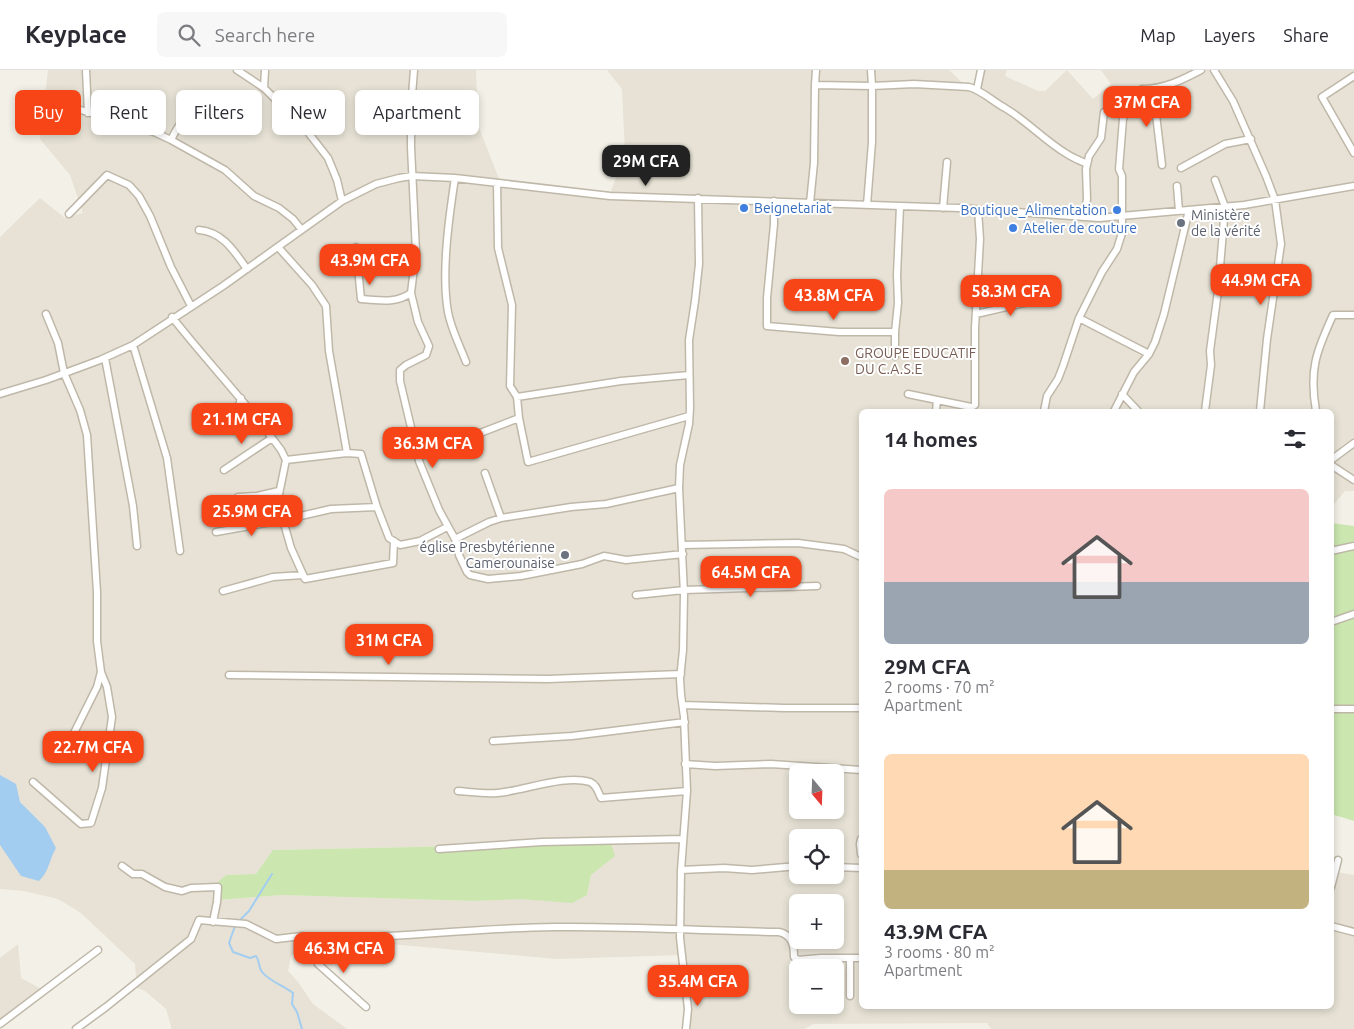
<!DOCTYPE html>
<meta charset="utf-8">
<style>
body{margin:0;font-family:Ubuntu,sans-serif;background:#f7f7f7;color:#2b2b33;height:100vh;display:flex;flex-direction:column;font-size:19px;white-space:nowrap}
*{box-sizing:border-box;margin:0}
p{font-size:16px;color:#7c7c81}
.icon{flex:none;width:28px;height:28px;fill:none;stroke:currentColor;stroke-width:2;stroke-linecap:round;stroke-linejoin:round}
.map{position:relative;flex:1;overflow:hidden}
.details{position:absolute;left:859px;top:339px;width:475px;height:600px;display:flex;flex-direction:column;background:#fff;border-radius:8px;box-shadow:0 2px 8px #0003}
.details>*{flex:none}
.hud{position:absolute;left:15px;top:20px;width:475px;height:45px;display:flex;gap:10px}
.needle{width:32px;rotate:161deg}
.fabs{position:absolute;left:789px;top:694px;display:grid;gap:10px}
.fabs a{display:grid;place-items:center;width:55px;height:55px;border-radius:8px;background:#fff;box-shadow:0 2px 8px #0003;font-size:25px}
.price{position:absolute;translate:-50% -42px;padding:0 11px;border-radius:10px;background:#f84518;color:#fff;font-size:16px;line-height:32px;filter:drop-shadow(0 1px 2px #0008)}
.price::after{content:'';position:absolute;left:50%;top:30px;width:15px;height:11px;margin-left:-8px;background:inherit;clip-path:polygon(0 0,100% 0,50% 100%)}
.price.current{background:#222;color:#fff}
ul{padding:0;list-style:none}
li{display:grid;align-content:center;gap:10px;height:265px;padding:0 25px}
li span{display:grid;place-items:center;height:155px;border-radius:8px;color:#555}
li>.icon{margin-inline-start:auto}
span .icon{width:90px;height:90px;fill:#fffc;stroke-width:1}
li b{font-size:21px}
h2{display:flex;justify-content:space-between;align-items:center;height:60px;padding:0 25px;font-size:21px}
.chip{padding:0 18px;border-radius:8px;background:#fff;box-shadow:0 2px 8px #0003;font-size:18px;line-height:45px}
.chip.current{background:#f84518;color:#fff}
header{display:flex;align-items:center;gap:30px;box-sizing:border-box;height:70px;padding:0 25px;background:#fff;border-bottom:1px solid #e1e1e2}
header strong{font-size:24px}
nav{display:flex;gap:28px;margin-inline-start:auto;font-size:18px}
.search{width:350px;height:45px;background:#f7f7f7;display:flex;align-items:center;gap:12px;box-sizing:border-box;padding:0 18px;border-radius:8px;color:#7c7c81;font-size:19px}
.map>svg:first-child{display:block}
.residential{fill:#e7e2d5;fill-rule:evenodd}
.green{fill:#cbe7af}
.water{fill:#a3cdf0}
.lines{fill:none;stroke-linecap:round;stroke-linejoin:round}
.stream{stroke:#a3cdf0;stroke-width:2}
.minor-casing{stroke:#bfb8a9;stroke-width:9}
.minor{stroke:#fff;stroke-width:6}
.shop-dot{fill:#3f7fe0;stroke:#fff;stroke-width:2}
.worship-dot{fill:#6b7280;stroke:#fff;stroke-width:2}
.education-dot{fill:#8d6e63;stroke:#fff;stroke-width:2}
.labels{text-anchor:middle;stroke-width:4;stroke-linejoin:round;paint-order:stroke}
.shop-label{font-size:14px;fill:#366cbe;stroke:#fff;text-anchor:start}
.worship-label{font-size:14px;fill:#5b616d;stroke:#fff;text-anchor:start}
.education-label{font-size:14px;fill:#785e54;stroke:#fff;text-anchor:start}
</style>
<header>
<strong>Keyplace</strong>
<div class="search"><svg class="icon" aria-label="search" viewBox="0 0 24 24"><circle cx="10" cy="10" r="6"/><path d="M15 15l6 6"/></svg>Search here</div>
<nav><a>Map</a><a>Layers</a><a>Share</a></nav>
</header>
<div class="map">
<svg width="1354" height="959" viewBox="0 0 1354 959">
<rect width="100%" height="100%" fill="#f3f0e7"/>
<path class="residential" d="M48 0H476L478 55 501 114 609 126 625 84 622 19 607 0H949L972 22 979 0H1007L1005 6 1038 21H1045L1067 0 1093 29 1111 14 1101 0H1354V421H1345L1331 438V341H861V936H1331V801L1354 805V854L1352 861 1354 862V959H991L987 953 813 954 805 959H686L696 909 680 885 557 889 312 867 291 886 288 901 298 912 313 934 347 959H171V956L166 939 145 921 137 918 135 894 81 843 58 829 24 821 0 819V167L40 128 65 148 83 143 70 105 40 69ZM798 702H835V740H798ZM798 768H835V805H798ZM611 773 591 805 587 825 473 831 281 825 218 830 225 805 256 804 274 780ZM798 832H835V870H798ZM798 898H835V935H798Z
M18 874 21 908 45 921 0 954V888Z"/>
<path class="green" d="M1331 453 1354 456V751L1331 744Z
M611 773 615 786 591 805 587 825 572 833 521 829 473 831 281 825 218 830V812L226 805 256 804 273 780Z"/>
<path class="water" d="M0 705 16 714 20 732 45 757 56 778C49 790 49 802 39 811L21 806 0 775Z"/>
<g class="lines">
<path class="stream" d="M239 851 249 841 272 804
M235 856 229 873 233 882 250 888 256 886C260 891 258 897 262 902 269 911 284 916 293 923L292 934 297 942 302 959"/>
<defs>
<path id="minor" d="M86 0 88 43
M237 0 264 18 307 61 328 88 337 110 342 131
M414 0 411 38V77L416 182 411 223 418 252 429 276 426 285 406 295 400 300V311L419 391 439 440 455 469 459 485 467 502 470 505 488 509 521 506 582 494 604 486 626 490 683 484
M816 0 815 15 872 16 914 14 969 17C983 21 992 31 1005 38 1027 51 1045 71 1067 84 1073 88 1081 91 1087 94
M1214 0 1233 31 1266 106 1275 130 1281 174 1267 269 1260 341
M1354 6 1322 27 1354 83
M264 18 265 0
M977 19 981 0
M1142 19C1164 19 1182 10 1201 0
M1153 19 1162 95
M74 38 154 62 171 70 225 100 254 126 279 138 293 149 301 159
M171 70C178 54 190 41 198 26
M1181 98 1225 74 1251 69
M455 108C449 147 441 203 448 242 451 259 460 276 466 292
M497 113 498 178 512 235 510 316 517 327 621 311 689 305
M1177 116 1179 141
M774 131V154L767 228V256L839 262H895
M810 133 814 93 815 15
M867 135 872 72V16L871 0
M943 138 947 92
M69 144 107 105 129 115 139 126 150 146 171 197 191 236
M1084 147 1087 129 1086 99 1089 86 1101 68 1104 42
M199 160C223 162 234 181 247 199
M278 177 312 215 326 236 329 281 347 383
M356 177 361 229C379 230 395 234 411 223
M46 244 58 273 64 303 80 340 87 365 97 522V571L101 602 97 617 69 673
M976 244 1042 229
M172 247C208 293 248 334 281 380L286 390 277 434 278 442 283 450 331 439 377 437 389 468 400 475 420 471 447 457
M1079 248 1149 284
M133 275 167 388 180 481
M895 286V262L898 233 897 205 900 136
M105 288 133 436 137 476
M0 324 46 310 100 290 133 275 223 216 342 131 376 114 399 108 412 106 455 108 610 126 959 138 1099 148 1244 135 1354 116
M908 324 971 337 975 335V258L980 169 978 140
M1122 324 1138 341
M936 341 937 330
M1044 341 1047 326 1058 309 1063 296 1079 248 1102 202 1117 179 1122 163V106L1119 99 1123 49 1130 29
M1114 341 1134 302 1149 284 1155 272 1164 244 1189 140
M1205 341 1211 295 1210 281 1218 221 1225 137 1215 110
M1316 341C1309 300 1316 282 1333 245H1354
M237 343 241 328
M519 348 528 392 689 346
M418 387 519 348 517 327
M286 390 347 383 361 384 377 437
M1331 390 1354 373
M1331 395 1354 410
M224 400 272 368
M238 427 257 426 279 421
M501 448 571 437 606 434 679 418
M216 462 283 450 291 478 305 509 393 493 394 471
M455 469 489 452 501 448 485 403
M682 475 798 473 844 479 861 487
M1331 481 1354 476
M223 521 273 507 303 505
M636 525 684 520 817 516
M1331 552 1354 544
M229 605 548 609 681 604
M683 635 784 638H861
M1331 639H1354
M493 671 572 666 685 652
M685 694 715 696 771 694 861 700
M33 712 81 754 91 753 102 718 112 647 107 617 101 602
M458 721C471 722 484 724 497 723 523 721 565 704 590 712 597 715 598 722 601 728L687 721
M861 769 860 774 861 784
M439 779 542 772 683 769
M122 796 133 804H142L165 817 182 821 191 818 218 817 217 832 213 852
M835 797 861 798
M681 800 724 798 752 800 798 796
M1331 817 1338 790
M1331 856 1354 862
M850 926V888
M366 937 318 894 324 869C401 867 478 858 555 857 630 856 705 861 779 862 792 865 794 875 794 887L798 890 821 888H861
M0 954 98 880
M76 959 106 937 191 869 199 850 246 854 276 869 302 866
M686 959 688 939 680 868 681 800 687 721 684 647 681 625 680 609 683 580 684 524 679 418 680 395 689 354 690 338 689 270 695 231 699 194 698 128"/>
</defs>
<use href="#minor" class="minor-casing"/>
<use href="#minor" class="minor"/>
</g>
<g class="shop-dot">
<circle cx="744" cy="138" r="5"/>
<circle cx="1117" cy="140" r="5"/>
<circle cx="1013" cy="158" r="5"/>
</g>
<g class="worship-dot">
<circle cx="1181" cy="153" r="5"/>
<circle cx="565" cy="485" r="5"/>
</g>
<circle class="education-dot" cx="845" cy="291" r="5"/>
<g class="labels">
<g class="shop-label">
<text x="754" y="143">Beignetariat</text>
<text x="1107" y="145" text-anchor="end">Boutique_Alimentation</text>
<text x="1023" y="163">Atelier de couture</text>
</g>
<g class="worship-label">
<text x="1191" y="150">Ministère<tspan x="1191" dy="16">de la vérité</tspan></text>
<text x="555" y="482" text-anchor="end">église Presbytérienne<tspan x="555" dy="16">Camerounaise</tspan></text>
</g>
<g class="education-label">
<text x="855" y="288">GROUPE EDUCATIF<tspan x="855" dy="16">DU C.A.S.E</tspan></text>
</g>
</g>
</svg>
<div class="fabs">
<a><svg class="needle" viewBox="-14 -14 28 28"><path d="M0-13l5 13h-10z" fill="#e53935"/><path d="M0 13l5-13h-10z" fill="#7c7c81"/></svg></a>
<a><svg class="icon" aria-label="locate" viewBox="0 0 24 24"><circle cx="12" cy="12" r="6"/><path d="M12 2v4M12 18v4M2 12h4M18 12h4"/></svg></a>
<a>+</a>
<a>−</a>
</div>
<b class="price" style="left:1147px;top:58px">37M CFA</b>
<b class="price current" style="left:646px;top:117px">29M CFA</b>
<b class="price" style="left:370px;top:216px">43.9M CFA</b>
<b class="price" style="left:1261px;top:236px">44.9M CFA</b>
<b class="price" style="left:1011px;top:247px">58.3M CFA</b>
<b class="price" style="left:834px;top:251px">43.8M CFA</b>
<b class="price" style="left:242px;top:375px">21.1M CFA</b>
<b class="price" style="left:433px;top:399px">36.3M CFA</b>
<b class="price" style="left:252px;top:467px">25.9M CFA</b>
<b class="price" style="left:751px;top:528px">64.5M CFA</b>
<b class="price" style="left:389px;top:596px">31M CFA</b>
<b class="price" style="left:93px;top:703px">22.7M CFA</b>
<b class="price" style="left:344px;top:904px">46.3M CFA</b>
<b class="price" style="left:698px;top:937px">35.4M CFA</b>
<div class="hud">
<a class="chip current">Buy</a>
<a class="chip">Rent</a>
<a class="chip">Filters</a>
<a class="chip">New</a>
<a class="chip">Apartment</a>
</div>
<section class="details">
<h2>14 homes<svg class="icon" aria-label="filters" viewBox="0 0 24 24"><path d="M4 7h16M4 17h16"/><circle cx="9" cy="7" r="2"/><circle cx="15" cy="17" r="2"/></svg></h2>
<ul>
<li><span style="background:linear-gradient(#f6c9c9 60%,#9aa5b1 0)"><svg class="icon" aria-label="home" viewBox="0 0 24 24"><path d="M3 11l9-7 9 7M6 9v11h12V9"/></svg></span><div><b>29M CFA</b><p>2 rooms · 70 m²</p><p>Apartment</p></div></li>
<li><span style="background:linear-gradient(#ffd9b3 75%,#c2b280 0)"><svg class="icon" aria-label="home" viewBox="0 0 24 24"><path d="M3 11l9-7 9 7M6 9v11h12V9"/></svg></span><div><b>43.9M CFA</b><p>3 rooms · 80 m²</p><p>Apartment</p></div></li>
</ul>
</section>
</div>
